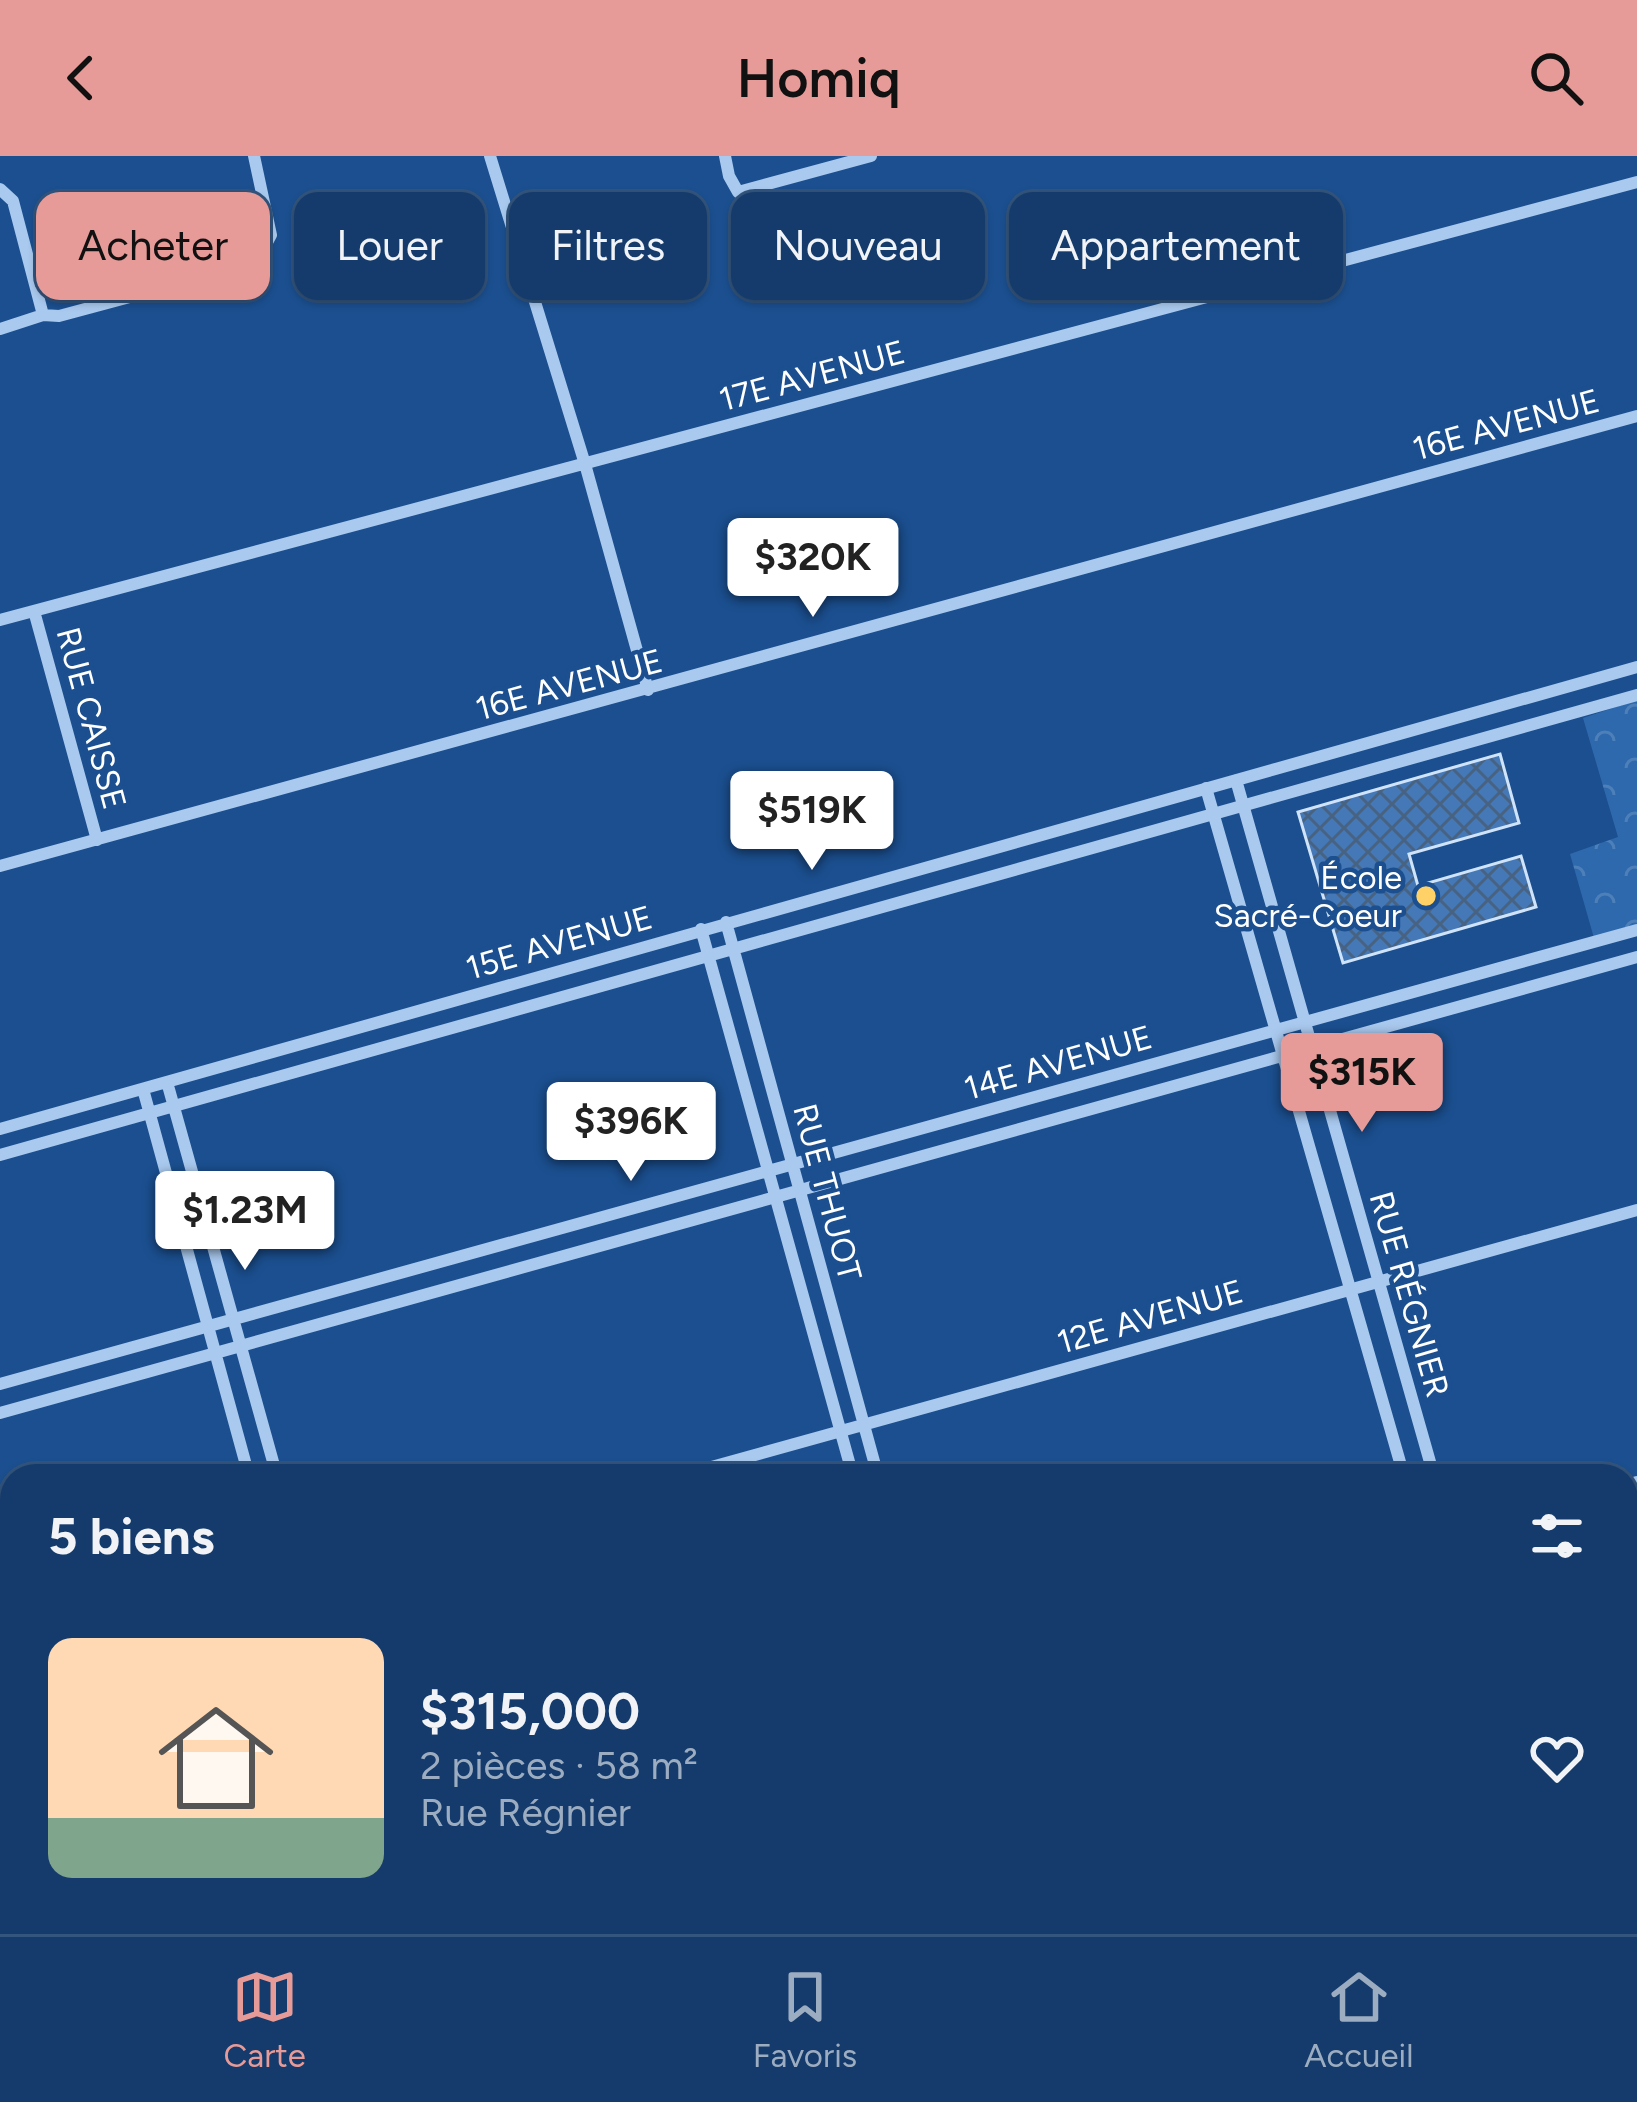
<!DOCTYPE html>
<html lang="fr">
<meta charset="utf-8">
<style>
body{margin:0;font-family:Figtree,sans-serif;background:#1d4271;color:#f1f3f6;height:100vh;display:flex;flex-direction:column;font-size:45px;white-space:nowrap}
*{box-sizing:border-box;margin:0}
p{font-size:39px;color:#9dadc1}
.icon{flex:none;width:66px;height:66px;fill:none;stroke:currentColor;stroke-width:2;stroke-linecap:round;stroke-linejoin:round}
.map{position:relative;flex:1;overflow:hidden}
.drawer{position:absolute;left:0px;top:1308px;width:1638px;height:471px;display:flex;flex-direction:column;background:#143b6b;border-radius:36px 36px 0 0;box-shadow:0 3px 9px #0004,0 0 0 3px #33557e}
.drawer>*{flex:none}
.hud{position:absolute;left:36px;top:36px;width:1566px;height:108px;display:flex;gap:24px}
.price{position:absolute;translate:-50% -102px;padding:0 27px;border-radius:12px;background:#fff;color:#222;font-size:39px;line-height:78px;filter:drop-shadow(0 3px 6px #0008)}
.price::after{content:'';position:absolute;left:50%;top:72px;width:36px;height:27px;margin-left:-18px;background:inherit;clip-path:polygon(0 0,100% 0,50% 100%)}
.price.selected{background:#e69b98;color:#111}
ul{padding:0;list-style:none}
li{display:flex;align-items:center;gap:36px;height:300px;padding:0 48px}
li span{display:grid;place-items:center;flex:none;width:336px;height:240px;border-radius:24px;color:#555}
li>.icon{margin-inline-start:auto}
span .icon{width:144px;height:144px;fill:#fffc;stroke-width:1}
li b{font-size:51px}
h2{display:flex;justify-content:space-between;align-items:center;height:144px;padding:0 48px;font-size:51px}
.pill{padding:0 42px;border-radius:24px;background:#143b6b;box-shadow:0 3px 9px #0004,0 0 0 3px #33557e;font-size:42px;line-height:108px}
.pill.selected{background:#e69b98;color:#111}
header{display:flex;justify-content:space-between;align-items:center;height:156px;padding:0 48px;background:#e69b98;color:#111;font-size:54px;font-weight:600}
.tab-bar{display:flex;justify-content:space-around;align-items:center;height:168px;border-top:3px solid #33557e;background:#143b6b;font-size:33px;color:#9dadc1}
.tab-bar a{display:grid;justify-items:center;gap:6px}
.tab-bar .selected{color:#e69b98}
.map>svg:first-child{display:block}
.forest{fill:url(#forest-firs)}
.park{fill:url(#park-crowns)}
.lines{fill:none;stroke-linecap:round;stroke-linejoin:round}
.stream{stroke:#9cc4f0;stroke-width:6}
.building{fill:url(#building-cross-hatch);stroke:#cfe3fa;stroke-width:3}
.path{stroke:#a9c9ee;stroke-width:3;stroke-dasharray:6 9;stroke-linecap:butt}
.street{stroke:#a9c9ee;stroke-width:12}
.rail-casing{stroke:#fff;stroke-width:10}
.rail{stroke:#1b4f8f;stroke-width:6;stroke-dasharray:18;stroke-linecap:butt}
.poi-dot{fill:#ffd166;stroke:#1b4f8f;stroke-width:4.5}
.labels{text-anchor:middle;stroke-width:9;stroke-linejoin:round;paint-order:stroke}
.street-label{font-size:33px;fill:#fff;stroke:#1b4f8f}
.poi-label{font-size:33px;fill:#fff;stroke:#1b4f8f;text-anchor:end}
</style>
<header><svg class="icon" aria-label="back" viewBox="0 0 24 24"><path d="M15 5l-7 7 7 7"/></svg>Homiq<svg class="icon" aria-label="search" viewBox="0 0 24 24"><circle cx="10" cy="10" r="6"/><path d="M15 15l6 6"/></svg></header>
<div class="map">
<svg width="1637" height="1778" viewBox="0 0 1637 1778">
<defs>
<pattern id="forest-firs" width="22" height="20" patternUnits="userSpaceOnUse" patternTransform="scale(3)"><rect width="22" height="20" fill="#2e69ad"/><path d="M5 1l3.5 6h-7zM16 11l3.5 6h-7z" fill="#4d80b9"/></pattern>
<pattern id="park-crowns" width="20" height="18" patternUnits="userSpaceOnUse" patternTransform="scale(3)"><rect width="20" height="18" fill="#2e69ad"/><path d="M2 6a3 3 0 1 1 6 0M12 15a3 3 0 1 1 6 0" fill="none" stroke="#4d80b9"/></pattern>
<pattern id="building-cross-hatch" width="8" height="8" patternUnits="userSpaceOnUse" patternTransform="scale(3)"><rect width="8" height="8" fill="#4478b7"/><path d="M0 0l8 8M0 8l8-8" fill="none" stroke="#486282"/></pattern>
</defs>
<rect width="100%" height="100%" fill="#1b4f8f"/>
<path class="forest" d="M1637 1428V1730L1626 1725V1431Z
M1114 1767H1419L1404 1778H1107Z"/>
<path class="park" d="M1637 544V771L1594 782 1570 698 1618 681 1583 562Z"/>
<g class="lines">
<path class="stream" d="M1626 1566 1637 1556
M1203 1778 1228 1767"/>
</g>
<path class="building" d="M1500 598 1519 667 1409 698 1418 730 1521 700 1536 751 1343 807 1298 656Z"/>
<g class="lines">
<path class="path" d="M1626 1586 1637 1580
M1227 1778 1254 1767"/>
<path class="street" d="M490 0 585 308 648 534
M725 0 729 20 738 36 871 0
M0 33 13 45 43 159 59 160 256 107 271 79 254 0
M0 173 43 159
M34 455 97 684
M0 464 1637 26
M1236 624 1434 1320
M1206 632 1404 1320
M0 710 1637 260
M726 766 878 1320
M701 773 853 1320
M167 926 277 1320
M143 933 249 1320
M0 973 1637 511
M0 999 1637 539
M0 1228 1637 774
M0 1257 1637 801
M679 1320 1637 1054
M1626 1329 1637 1326
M0 1584 12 1577
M0 1618 12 1610
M394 1767 398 1778
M990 1767 993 1778
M183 1778 201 1767
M234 1778 251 1767
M930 1778 970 1767"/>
<defs>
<path id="rail" d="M1626 1654 1637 1648
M1393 1778 1413 1767"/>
</defs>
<use href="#rail" class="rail-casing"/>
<use href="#rail" class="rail"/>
</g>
<circle class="poi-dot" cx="1426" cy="740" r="12"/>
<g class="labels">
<g class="street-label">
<text transform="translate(812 219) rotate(-15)" y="12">17E AVENUE</text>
<text transform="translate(1506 268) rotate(-15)" y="12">16E AVENUE</text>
<text transform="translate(569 528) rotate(-15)" y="12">16E AVENUE</text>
<text transform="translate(92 562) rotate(75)" y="12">RUE CAISSE</text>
<text transform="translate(559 786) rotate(-16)" y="12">15E AVENUE</text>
<text transform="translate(1058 906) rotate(-16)" y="12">14E AVENUE</text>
<text transform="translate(828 1036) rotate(75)" y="12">RUE THUOT</text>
<text transform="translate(1410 1138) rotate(74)" y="12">RUE RÉGNIER</text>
<text transform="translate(1150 1160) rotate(-16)" y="12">12E AVENUE</text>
</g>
<g class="poi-label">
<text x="1402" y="733">École<tspan x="1402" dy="38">Sacré-Coeur</tspan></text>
</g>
</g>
</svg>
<b class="price" style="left:813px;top:464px">$320K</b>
<b class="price" style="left:812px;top:717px">$519K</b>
<b class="price selected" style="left:1362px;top:979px">$315K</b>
<b class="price" style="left:631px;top:1028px">$396K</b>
<b class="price" style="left:245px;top:1117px">$1.23M</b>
<div class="hud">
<a class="pill selected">Acheter</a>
<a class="pill">Louer</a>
<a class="pill">Filtres</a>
<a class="pill">Nouveau</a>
<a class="pill">Appartement</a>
</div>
<section class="drawer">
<h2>5 biens<svg class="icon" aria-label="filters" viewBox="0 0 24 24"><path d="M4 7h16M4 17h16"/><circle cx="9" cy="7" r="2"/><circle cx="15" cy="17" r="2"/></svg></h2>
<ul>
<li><span style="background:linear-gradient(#ffd9b3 75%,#7fa58c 0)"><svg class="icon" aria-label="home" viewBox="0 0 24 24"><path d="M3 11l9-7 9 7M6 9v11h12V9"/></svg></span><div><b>$315,000</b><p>2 pièces · 58 m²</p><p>Rue Régnier</p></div><svg class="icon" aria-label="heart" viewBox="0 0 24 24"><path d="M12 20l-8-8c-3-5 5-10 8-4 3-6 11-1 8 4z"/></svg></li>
</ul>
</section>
</div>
<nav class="tab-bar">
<a class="selected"><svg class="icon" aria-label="map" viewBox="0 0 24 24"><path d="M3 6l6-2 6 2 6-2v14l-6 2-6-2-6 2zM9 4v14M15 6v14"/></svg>Carte</a>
<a><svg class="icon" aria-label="saved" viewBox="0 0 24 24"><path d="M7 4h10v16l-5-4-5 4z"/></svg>Favoris</a>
<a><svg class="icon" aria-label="home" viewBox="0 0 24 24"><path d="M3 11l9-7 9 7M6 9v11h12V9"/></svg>Accueil</a>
</nav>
